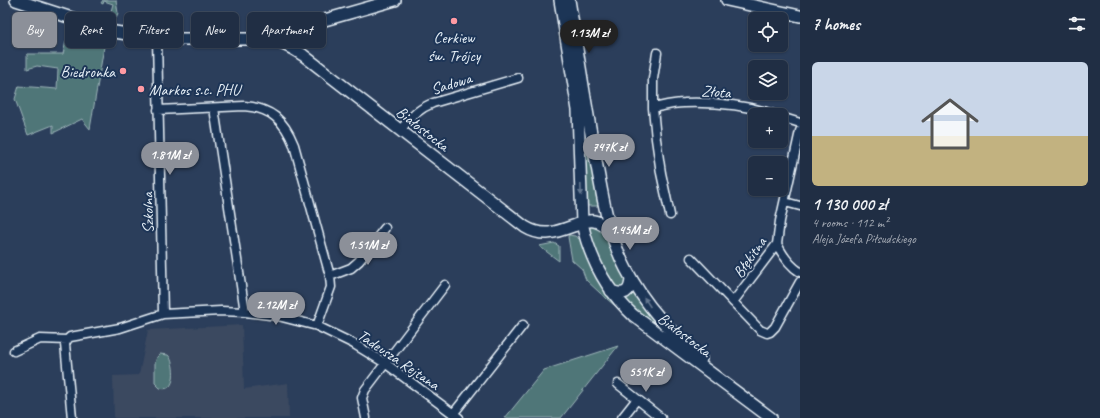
<!DOCTYPE html>
<meta charset="utf-8">
<style>
body{margin:0;font-family:Caveat,sans-serif;background:#2d3a4f;color:#f1f3f6;height:100vh;display:flex;flex-direction:column;font-size:15px;white-space:nowrap}
*{box-sizing:border-box;margin:0}
p{font-size:13px;color:#a2a8b2}
.icon{flex:none;width:22px;height:22px;fill:none;stroke:currentColor;stroke-width:2;stroke-linecap:round;stroke-linejoin:round}
.map{position:relative;flex:1;overflow:hidden}
.side{display:flex;flex-direction:column;background:#202e44;width:300px}
.side>*{flex:none}
.top-card{position:absolute;left:12px;top:12px;width:380px;height:36px;display:flex;gap:8px}
.controls{position:absolute;left:748px;top:12px;display:grid;gap:8px}
.controls a{display:grid;place-items:center;width:40px;height:40px;border-radius:6px;background:#202e44;box-shadow:0 1px 3px #0004,0 0 0 1px #3d4a5d;font-size:20px}
.price{position:absolute;translate:-50% -34px;padding:0 9px;border-radius:14px;background:#8c9099;color:#fff;font-size:13px;line-height:26px;filter:drop-shadow(0 1px 2px #0008)}
.price::after{content:'';position:absolute;left:50%;top:24px;width:12px;height:9px;margin-left:-6px;background:inherit;clip-path:polygon(0 0,100% 0,50% 100%)}
.price.selected{background:#222;color:#fff}
ul{padding:0;list-style:none}
li{display:grid;align-content:center;gap:8px;height:212px;padding:0 12px}
li span{display:grid;place-items:center;height:124px;border-radius:6px;color:#555}
li>.icon{margin-inline-start:auto}
span .icon{width:72px;height:72px;fill:#fffc;stroke-width:1}
li b{font-size:17px}
h2{display:flex;justify-content:space-between;align-items:center;height:48px;padding:0 12px;font-size:17px}
.chip{padding:0 14px;border-radius:6px;background:#202e44;box-shadow:0 1px 3px #0004,0 0 0 1px #3d4a5d;font-size:14px;line-height:36px}
.chip.selected{background:#8c9099;color:#fff}
main{display:flex;flex:1;min-height:0}
.map>svg:first-child{display:block}
.built{fill:#3b4960}
.green{fill:#507678;stroke:#9cb4b8}
.lines{fill:none;stroke-linecap:round;stroke-linejoin:round}
.street-casing{stroke:#e8f1f8;stroke-width:11}
.secondary-casing{stroke:#e8f1f8;stroke-width:14}
.street{stroke:#1d3557;stroke-width:8}
.secondary{stroke:#1d3557;stroke-width:11}
.oneway{fill:#64778f}
.poi-dot{fill:#ff9aa2;stroke:#1d3557;stroke-width:1.5}
.labels{text-anchor:middle;stroke-width:4;stroke-linejoin:round;paint-order:stroke}
.poi-label{font-size:16px;fill:#e8f1f8;stroke:#1d3557}
.street-label{font-size:16px;fill:#e8f1f8;stroke:#1d3557}
</style>
<main>
<div class="map">
<svg width="800" height="418" viewBox="0 0 800 418">
<rect width="100%" height="100%" fill="#2b3e5b"/>
<filter id="ink" filterUnits="userSpaceOnUse"><feTurbulence type="fractalNoise" baseFrequency=".025" numOctaves="2"/><feDisplacementMap in="SourceGraphic" scale="8" xChannelSelector="R" yChannelSelector="G"/><feConvolveMatrix kernelMatrix="1 2 1 2 8 2 1 2 1" color-interpolation-filters="sRGB"/></filter>
<g filter="url(#ink)">
<path class="built" d="M242 325 244 389 288 383 289 418H114L113 376 139 375 148 330Z"/>
<path class="green" d="M103 0H116L118 13 114 22 98 18 99 15 109 18 113 4 104 1 103 4 101 3Z
M80 32 105 41 90 129 82 119 53 133V125L28 135 15 99 19 86 57 89 58 69 37 66 27 69V54H63L66 41 77 42Z
M585 131 598 206H586Z
M592 225H594L604 233 617 263 626 278 624 285 622 288H615L598 260 589 228Z
M569 235 575 236 582 241 627 316 600 293 586 280 582 269 572 260 568 237Z
M554 243 559 246V261L539 246Z
M634 291 653 319 664 333 622 299 629 296Z
M618 346 561 418H505L544 370Z
M160 354 168 355C175 361 178 394 160 388L155 383V363L157 357Z"/>
<g class="lines">
<defs>
<path id="street" d="M157 39 163 314
M214 108 245 312
M653 108V79L657 53
M158 110 244 106C271 108 284 120 294 145L330 276 331 287 317 326
M781 117 800 123
M400 130C412 117 416 110 433 103L518 78
M785 202 800 206
M670 215 661 173 656 139 653 108C663 106 674 103 684 103 714 102 747 105 776 115
M777 244C783 256 789 265 800 272
M691 258 760 330 767 333 770 332 775 327 800 282
M330 276 351 268 359 261 385 228
M733 302 777 244 780 221 800 131
M14 351 40 339 67 340
M618 384 661 418
M453 414 523 325
M72 418 65 344 67 340 70 337 120 328 163 314 221 311 245 312 278 316 317 326 354 344 385 363 459 418
M366 418 362 398 365 390 445 285
M622 418 637 399"/>
<path id="secondary" d="M16 0 115 32 157 39H265L279 33 395 0
M560 0 578 110 582 223C590 259 606 290 633 315L771 418
M569 0C578 54 586 108 596 161 603 198 608 235 626 269 646 307 669 330 701 359
M727 0 800 16
M265 39C281 42 289 46 303 55L525 227C543 238 557 232 576 225 581 223 588 220 594 221 601 222 606 227 610 231
M611 291C624 296 630 293 631 279"/>
</defs>
<use href="#street" class="street-casing"/>
<use href="#secondary" class="secondary-casing"/>
<use href="#street" class="street"/>
<use href="#secondary" class="secondary"/>
</g>
<defs><path id="oneway-solid" d="M-6-.8H1V-3.2L6.5 0L1 3.2V.8H-6Z"/></defs>
<g class="oneway">
<use href="#oneway-solid" transform="translate(581 190) rotate(88)"/>
<use href="#oneway-solid" transform="translate(647 302) rotate(-124)"/>
</g>
</g>
<g class="poi-dot">
<circle cx="454" cy="21" r="4"/>
<circle cx="123" cy="71" r="4"/>
<circle cx="141" cy="89" r="4"/>
</g>
<g class="labels">
<g class="poi-label">
<text x="454" y="43">Cerkiew<tspan x="454" dy="18">św. Trójcy</tspan></text>
<text x="115" y="77" text-anchor="end">Biedronka</text>
<text x="149" y="95" text-anchor="start">Markos s.c. PHU</text>
</g>
<g class="street-label">
<text transform="translate(451 83) rotate(-17)" y="6">Sadowa</text>
<text transform="translate(716 91) rotate(4)" y="6">Złota</text>
<text transform="translate(423 128) rotate(38)" y="6">Białostocka</text>
<text transform="translate(147 213) rotate(-91)" y="6">Szkolna</text>
<text transform="translate(749 257) rotate(-55)" y="6">Błękitna</text>
<text transform="translate(685 334) rotate(37)" y="6">Białostocka</text>
<text transform="translate(399 359) rotate(34)" y="6">Tadeusza Rejtana</text>
</g>
</g>
</svg>
<div class="controls">
<a><svg class="icon" aria-label="locate" viewBox="0 0 24 24"><circle cx="12" cy="12" r="6"/><path d="M12 2v4M12 18v4M2 12h4M18 12h4"/></svg></a>
<a><svg class="icon" aria-label="layers" viewBox="0 0 24 24"><path d="M12 4l9 5-9 5-9-5zM3 14l9 5 9-5"/></svg></a>
<a>+</a>
<a>−</a>
</div>
<b class="price selected" style="left:589px;top:54px">1.13M zł</b>
<b class="price" style="left:609px;top:168px">747K zł</b>
<b class="price" style="left:170px;top:176px">1.81M zł</b>
<b class="price" style="left:630px;top:251px">1.45M zł</b>
<b class="price" style="left:368px;top:266px">1.51M zł</b>
<b class="price" style="left:276px;top:326px">2.12M zł</b>
<b class="price" style="left:646px;top:393px">551K zł</b>
<div class="top-card">
<a class="chip selected">Buy</a>
<a class="chip">Rent</a>
<a class="chip">Filters</a>
<a class="chip">New</a>
<a class="chip">Apartment</a>
</div>
</div>
<section class="side">
<h2>7 homes<svg class="icon" aria-label="filters" viewBox="0 0 24 24"><path d="M4 7h16M4 17h16"/><circle cx="9" cy="7" r="2"/><circle cx="15" cy="17" r="2"/></svg></h2>
<ul>
<li><span style="background:linear-gradient(#c9d6e8 60%,#c2b280 0)"><svg class="icon" aria-label="home" viewBox="0 0 24 24"><path d="M3 11l9-7 9 7M6 9v11h12V9"/></svg></span><div><b>1 130 000 zł</b><p>4 rooms · 112 m²</p><p>Aleja Józefa Piłsudskiego</p></div></li>
</ul>
</section>
</main>
